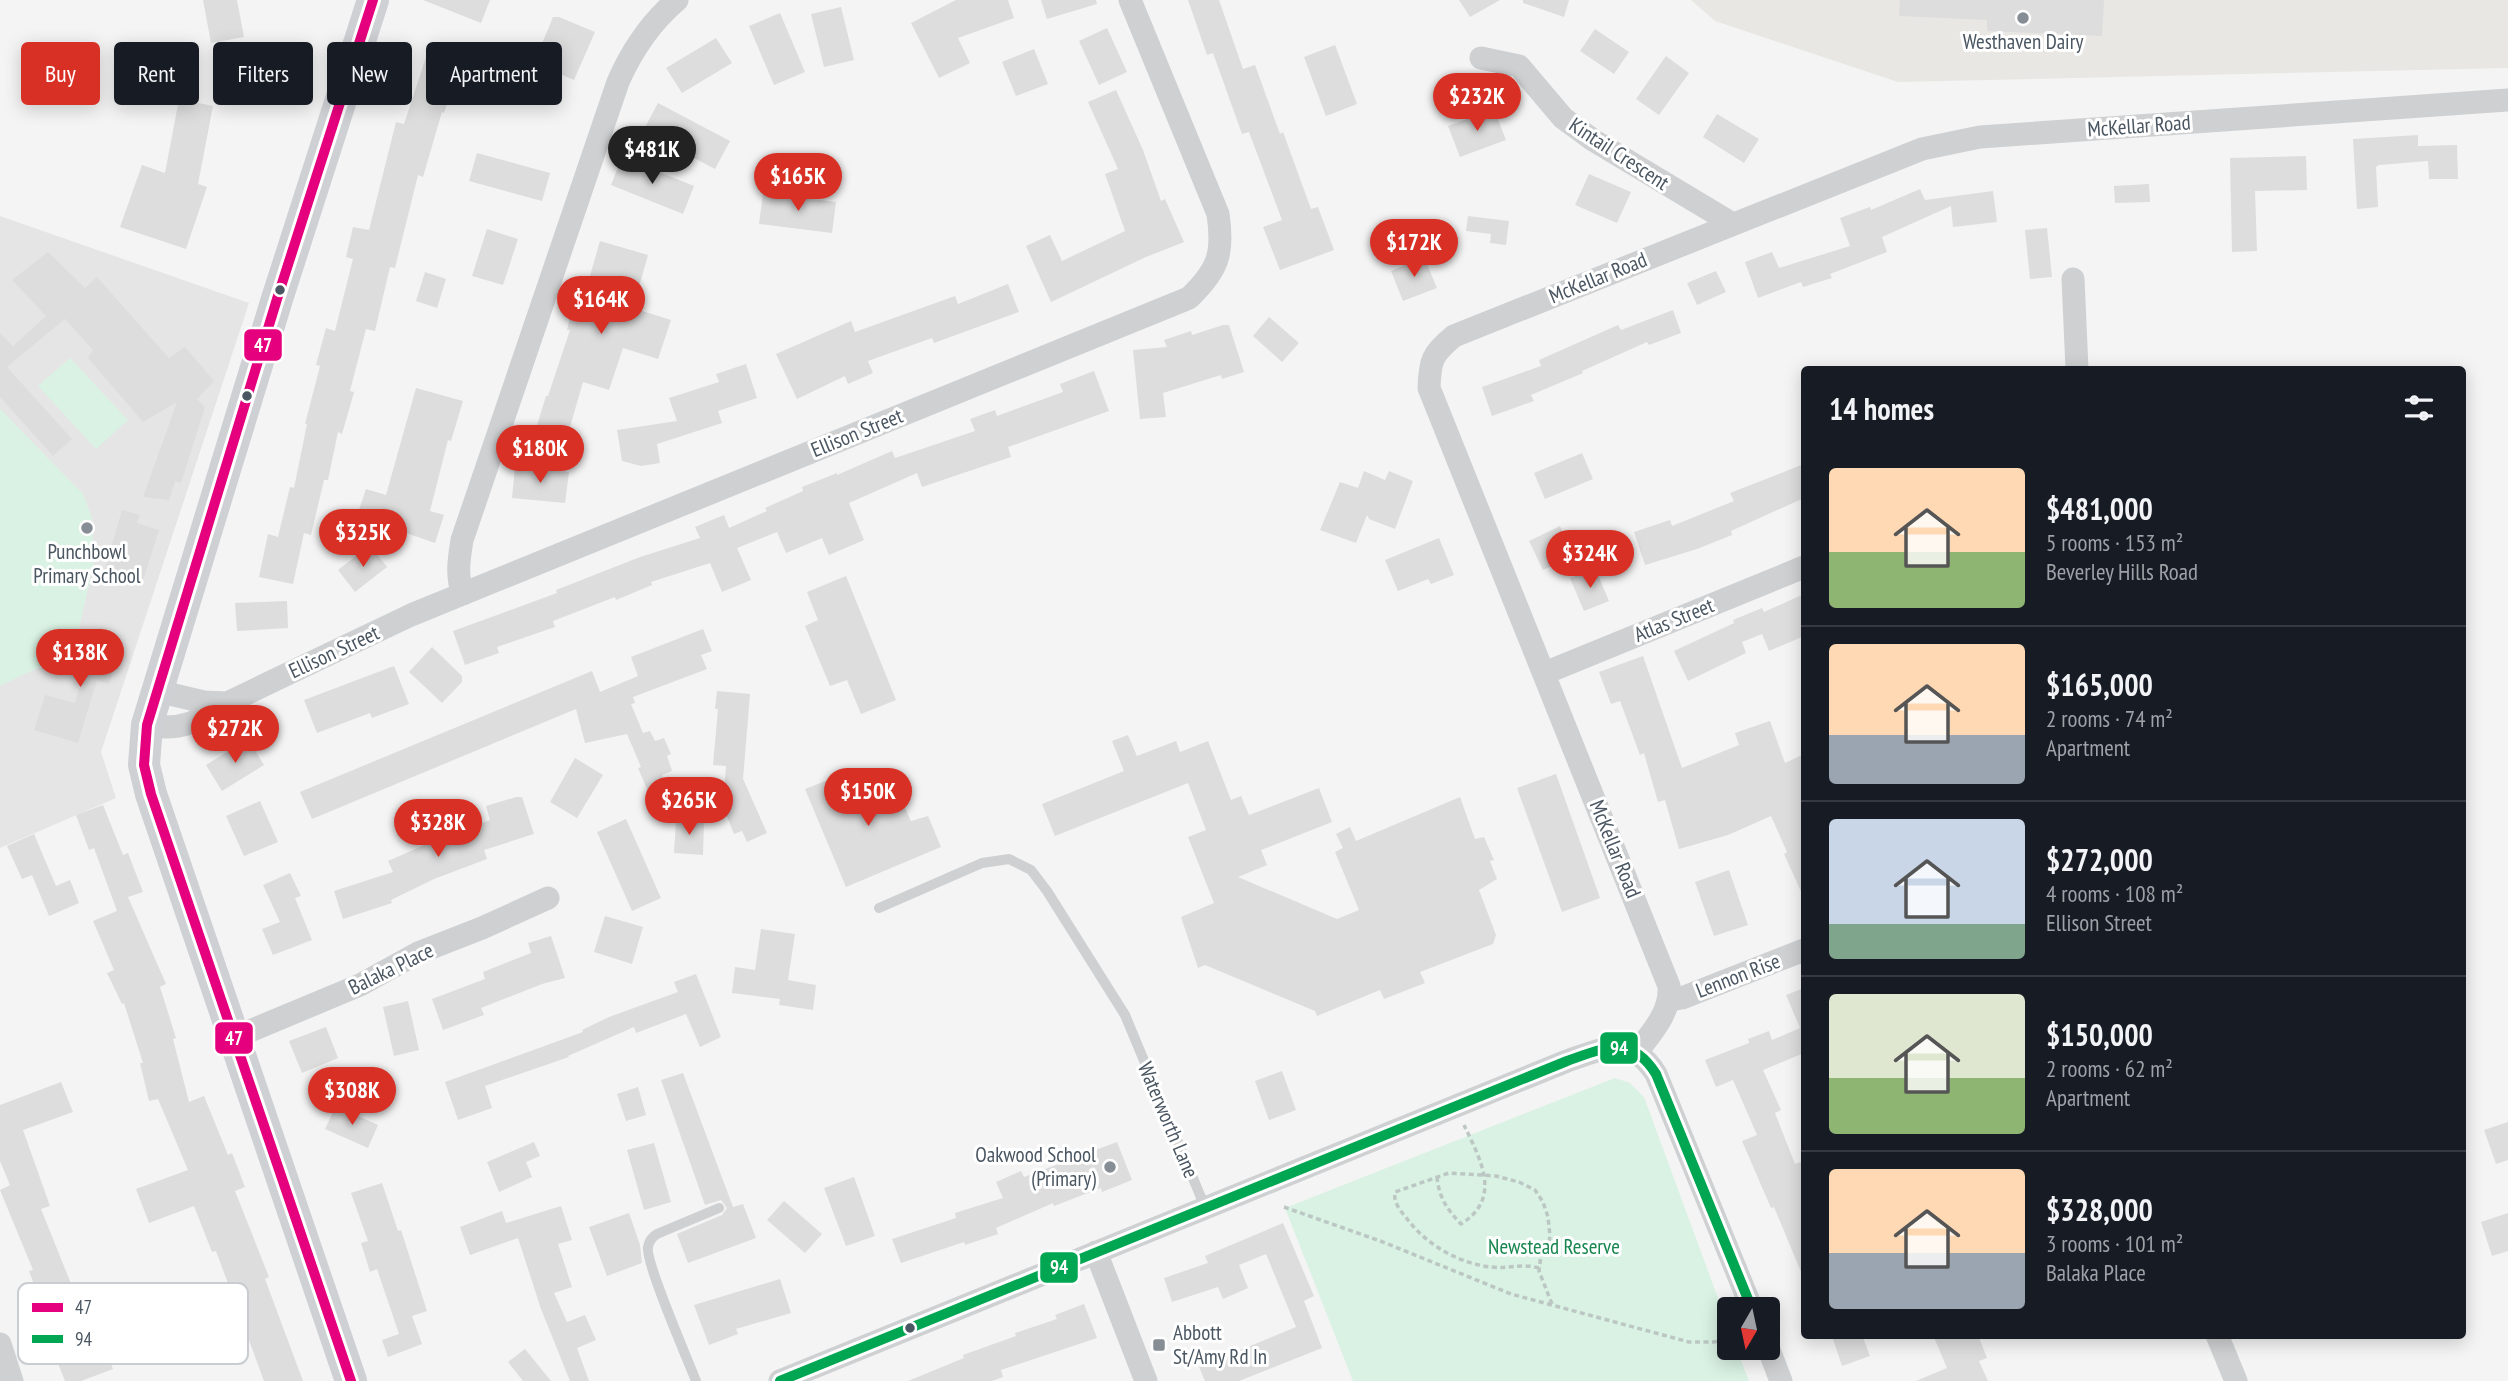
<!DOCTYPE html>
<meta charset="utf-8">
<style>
body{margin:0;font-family:"PT Sans Narrow",sans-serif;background:#20242c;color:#f1f3f6;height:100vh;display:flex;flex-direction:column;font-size:26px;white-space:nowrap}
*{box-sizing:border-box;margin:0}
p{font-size:23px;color:#9ea1a6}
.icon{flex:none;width:38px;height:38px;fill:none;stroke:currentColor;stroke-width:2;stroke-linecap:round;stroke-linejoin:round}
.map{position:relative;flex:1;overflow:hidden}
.sheet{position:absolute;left:1801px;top:366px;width:665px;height:973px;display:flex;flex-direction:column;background:#171b24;border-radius:7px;box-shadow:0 4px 18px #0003}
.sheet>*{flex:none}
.hud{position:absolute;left:21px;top:42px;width:665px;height:63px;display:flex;gap:14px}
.needle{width:46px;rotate:189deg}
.controls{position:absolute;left:1717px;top:1297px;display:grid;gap:14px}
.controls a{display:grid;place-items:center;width:63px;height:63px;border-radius:7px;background:#171b24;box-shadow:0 4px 18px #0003;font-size:35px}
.price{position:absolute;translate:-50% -60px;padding:0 16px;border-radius:24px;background:#d93025;color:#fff;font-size:23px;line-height:46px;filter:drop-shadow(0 2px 4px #0008)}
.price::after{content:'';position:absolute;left:50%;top:42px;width:21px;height:16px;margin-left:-10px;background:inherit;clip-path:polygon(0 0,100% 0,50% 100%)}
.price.on{background:#222;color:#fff}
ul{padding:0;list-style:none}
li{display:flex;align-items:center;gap:21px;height:175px;padding:0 28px}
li+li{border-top:2px solid #363941}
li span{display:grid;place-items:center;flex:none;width:196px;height:140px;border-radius:7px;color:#555}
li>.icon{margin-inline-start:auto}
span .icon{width:84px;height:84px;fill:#fffc;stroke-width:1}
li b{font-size:30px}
h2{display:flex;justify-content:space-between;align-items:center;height:84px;padding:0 28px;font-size:30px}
.tag{padding:0 24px;border-radius:7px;background:#171b24;box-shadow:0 4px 18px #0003;font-size:24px;line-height:63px}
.tag.on{background:#d93025;color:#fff}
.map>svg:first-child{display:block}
.commercial{fill:#e8e7e3}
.education{fill:#e6e5e6}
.green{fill:#d9f2e3}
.building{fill:#ddddde}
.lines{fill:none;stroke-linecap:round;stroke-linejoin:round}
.path{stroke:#bcc7c4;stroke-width:3.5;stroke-dasharray:5 3.5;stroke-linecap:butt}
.lane{stroke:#ced0d2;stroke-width:10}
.street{stroke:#ced0d2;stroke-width:23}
.secondary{stroke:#ced0d4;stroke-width:32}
.bus-1-casing{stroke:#fff;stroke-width:16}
.bus-2-casing{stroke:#fff;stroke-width:16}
.bus-1{stroke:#e5007d;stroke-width:10}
.bus-2{stroke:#00a651;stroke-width:10}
.poi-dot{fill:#868d94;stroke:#fff;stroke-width:2.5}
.bus-dot{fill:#4a5661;stroke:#fff;stroke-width:2.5}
.labels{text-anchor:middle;stroke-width:6;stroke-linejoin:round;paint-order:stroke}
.poi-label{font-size:21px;fill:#4a5661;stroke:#fff}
.street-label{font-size:21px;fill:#4a5661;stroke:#fff}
.park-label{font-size:21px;fill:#17864f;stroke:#fff}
.key{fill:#fff;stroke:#c9ccd0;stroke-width:2}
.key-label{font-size:19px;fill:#4a5661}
.line-badge{stroke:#fff;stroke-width:2.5}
.badge-label{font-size:19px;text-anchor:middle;font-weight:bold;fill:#fff}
</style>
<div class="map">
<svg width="2508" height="1381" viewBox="0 0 2508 1381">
<rect width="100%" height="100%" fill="#f4f4f4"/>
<path class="commercial" d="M1691 0H2508V68L1898 82 1715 21Z"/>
<path class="education" d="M0 216 249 303 101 752 116 798 0 848Z"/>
<path class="green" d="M70 358 128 420 96 449 38 386Z
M0 409 83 494 92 518 94 562 77 637 48 663 0 686Z
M1615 1078 1630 1083 1644 1097 1729 1328V1348H1736L1749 1381H1353L1285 1208Z"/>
<path class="building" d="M203 0H237L244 37 211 43Z
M423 0H490L481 23Z
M956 0H1008L1014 18 958 38 970 63 939 78 911 23Z
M1041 0H1096L1097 4 1047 19Z
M1188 0H1219L1243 69 1255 65 1280 134 1283 132 1311 209 1318 207 1334 250 1280 270 1263 227 1282 220 1249 132 1242 134 1213 53 1207 55Z
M1459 0H1500L1470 17Z
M1523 0H1569L1564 17 1523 3Z
M1900 0H2104L2102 36 1987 31V20L1899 16Z
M841 7 854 60 824 67 811 14Z
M780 13 805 72 774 85 749 26Z
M553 17H559L595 32 574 80 534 63Z
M1107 28 1127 72 1099 85 1079 41Z
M1595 29 1629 52 1614 74 1580 51Z
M716 38 732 63 682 93 666 68Z
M430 45 463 55 444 113 442 112 423 177 418 175 395 268 390 267 375 331 366 329 350 391 354 392 342 434 338 432 328 480H324L311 535 304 533 293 584 259 577 268 534 278 537 290 487 294 488 307 424H305L320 366 316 365 326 328 335 331 353 259 346 257 353 227 369 230 396 122 404 124Z
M1335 45 1357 104 1326 116 1304 57Z
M1034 49 1048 84 1016 96 1002 62Z
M1666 56 1689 73 1659 115 1636 99Z
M1116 90 1143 150 1161 201 1165 199 1184 242 1146 257 1051 302 1026 246 1050 235 1062 261 1125 231 1105 174 1118 169 1088 102Z
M179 99 213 106 198 184 207 187 186 249 120 227 142 165 165 173Z
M658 103 730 141 715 169 643 131Z
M1494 109 1506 140 1460 157 1448 126Z
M1717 114 1759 139 1744 163 1703 137Z
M2418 135V146L2457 145 2458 179H2429L2428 161 2379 165 2376 167 2378 207 2357 209 2353 139Z
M477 153 550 173 542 201 469 181Z
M2306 156 2307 190 2255 191 2257 251 2232 252 2230 158Z
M622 157 694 186 683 214 611 185Z
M1589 174 1631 192 1617 223 1575 205Z
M2149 184 2150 202 2115 203 2114 186Z
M1920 189 1925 200 1993 191 1997 222 1953 227 1951 206 1882 237 1887 252 1830 274 1832 278 1803 287 1801 282 1758 298 1745 262 1772 252 1779 268 1850 246 1840 218 1870 207 1871 210Z
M763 193 836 202 832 233 759 224Z
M1468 216 1509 221 1506 245 1490 243 1491 234 1466 231Z
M2047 228 2052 277 2030 279 2025 230Z
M487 229 518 239 503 285 472 276Z
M600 241 648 255 633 308 671 320 658 359 623 348 609 390 583 382 565 444 534 435 546 396H548L570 330H567L576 291 585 293Z
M48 252 85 288 97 277 169 358 185 347 214 381 197 399 205 407 181 483 175 481 169 500 143 497 177 402 143 422 88 358 93 350 65 319 7 367 72 439 53 456 0 397V333L13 346 46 316 12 280Z
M1424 257 1437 288 1403 301 1391 271Z
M1716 271 1726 292 1697 305 1687 283Z
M425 272 446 279 437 308 416 301Z
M1008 284 1019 312 934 343 932 338 868 361 873 373 848 384 845 376 797 399 776 354 851 321 855 332 955 296 958 304Z
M1673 310 1681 333 1649 345 1647 342 1582 371 1583 373 1531 395 1534 401 1492 416 1482 387 1541 366 1539 360 1618 325 1621 330Z
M1269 317 1299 343 1282 362 1253 336Z
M1223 325H1229L1244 372 1222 379 1221 375 1163 393 1166 417 1140 419 1133 350 1167 347 1164 340 1191 331 1192 335Z
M746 364 757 398 718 411 722 423 657 444 660 463 641 466 622 461 617 430 677 421 669 398 719 382 716 374Z
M1094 371 1109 411 1008 447 1011 457 987 465 922 487 917 473 849 503 864 540 829 555 822 538 786 553 777 532 737 548 751 580 722 592 710 563 651 582 652 585 616 600 615 597 553 621 555 627 497 647 499 653 465 665 453 631 557 593 556 590 640 557 700 538 695 527 724 515 729 528 767 511 765 508 803 491 802 487 837 473V475L892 451 895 458 975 431 970 419 995 410 997 416 1063 392 1060 384Z
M416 388 463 401 451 441 448 440 430 511 444 515 435 543 357 516 366 489 386 495Z
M1582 453 1593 479 1545 499 1534 473Z
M1804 464V498L1731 531 1732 535 1697 549 1645 565 1634 532 1670 520 1672 526 1734 501 1730 493Z
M515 467 569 472 565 503 512 498Z
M1364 471 1385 480 1389 471 1413 481 1395 529 1369 519 1367 515 1356 543 1320 530 1340 482 1358 488Z
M122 510 140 515 137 523 159 530 141 587 103 575Z
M1560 526 1574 556 1543 570 1529 541Z
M1439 538 1454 575 1431 584 1428 579 1398 591 1385 560Z
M370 545 387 567 355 592 338 570Z
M1595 568 1609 601 1584 611 1570 578Z
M846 576 896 700 861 714 847 680 830 686 805 626 818 620 807 592Z
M1804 594V636L1769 651 1762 634 1742 642 1746 653 1688 681 1674 651 1734 623 1733 620 1762 608 1764 612Z
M287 601 288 628 237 631 235 603Z
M703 629 712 651 701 655 707 669 633 697 635 703 631 704 643 733 650 731 655 741 664 738 671 754 667 756 672 771 662 775 667 787 649 794 638 768 641 767 627 734 585 743 576 709 312 819 300 792 592 671 600 692 638 676 631 657Z
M89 631 123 642 109 684 97 680 78 743 34 730 45 695 75 703 83 675 75 673Z
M432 647 462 676V682L442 703 409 672Z
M1643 656 1682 768 1739 745 1735 733 1770 721 1785 763 1804 754V898L1784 854 1787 852 1771 816 1728 835 1679 849 1665 800 1658 802 1644 753 1640 755 1620 701 1611 704 1599 672Z
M394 666 409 704 372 718 370 713 317 733 304 700Z
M717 691 750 694 743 779 767 833 747 842 742 831 734 834 718 794 724 791 726 766 713 765 718 709H715Z
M1128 735 1137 756 1176 741 1180 752 1208 741 1231 800 1241 796 1249 815 1319 788 1332 822 1261 850 1267 865 1238 877 1337 919 1359 910 1335 852 1343 848 1336 834 1350 827 1356 841 1460 797 1475 839 1484 837 1494 860 1490 861 1497 879 1479 890 1496 935 1493 944 1420 972 1425 983 1384 999 1380 990 1317 1016 1315 1011 1205 965 1198 968 1181 917 1214 903 1188 837 1206 830 1188 783 1055 836 1042 804 1124 771 1112 741Z
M248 739 264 765 222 791 206 765Z
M575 758 603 775 577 818 550 802Z
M857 769 870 801 897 791 911 821 928 816 941 847 846 887 805 789Z
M1556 774 1600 898 1562 912 1517 788Z
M516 797H522L534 834 484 850 487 859 434 879 391 900 392 903 343 919 334 891 393 872 388 861 429 843 490 820 486 806Z
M260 801 278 842 244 856 226 816Z
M103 805 123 855 128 853 143 892 128 897 166 984 160 987 176 1038 173 1039 189 1102 204 1096 228 1155 232 1153 245 1187 235 1191 269 1277 265 1279 303 1381H264L216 1251 212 1252 194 1206 149 1223 136 1189 188 1170 158 1099 149 1101 140 1063H143L124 1003 122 1004 107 973 114 970 93 921 117 911 94 848 89 850 76 815Z
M626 819 661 898 632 911 597 832Z
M676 820 704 821 703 855 674 853Z
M34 834 56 886 70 880 79 903 49 916 32 875 22 879 7 846Z
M1729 870 1748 925 1714 936 1695 882Z
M290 873 301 896 295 898 312 940 273 955 262 929 280 922 263 885Z
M605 916 643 927 632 964 594 952Z
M761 929 795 934 788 980 816 985 813 1010 779 1005 780 999 732 993 735 967 755 970Z
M551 936 565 978 542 984 481 1008 484 1015 443 1030 432 999 485 979 483 972 531 953 528 943Z
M696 974 721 1037 700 1047 686 1014 636 1033 634 1027 568 1056 569 1057 485 1086 492 1108 458 1120 445 1082 583 1032 582 1030 609 1017 678 992 674 982Z
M1804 988V1053L1763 1070 1781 1110 1775 1113 1795 1164 1801 1162 1804 1170V1279L1774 1207 1771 1208 1742 1141 1757 1135 1733 1080 1716 1087 1705 1060 1749 1043 1748 1039 1769 1031 1772 1040 1800 1028 1786 995Z
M408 1001 419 1050 394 1056 383 1007Z
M326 1027 338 1058 302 1073 289 1041Z
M1282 1071 1296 1110 1269 1120 1255 1081Z
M683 1073 733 1207 743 1204 756 1238 688 1263 677 1234 722 1215 727 1208 721 1200 705 1205 661 1080Z
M61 1082 73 1112 23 1130 50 1206 41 1209 74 1291 66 1293 88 1350 103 1344 113 1369 81 1381H65L57 1361 62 1359 29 1271 33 1270 0 1190 10 1185 0 1161V1105Z
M638 1087 646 1115 626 1121 617 1094Z
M336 1106 378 1125 368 1148 325 1129Z
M2508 1122V1160L2496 1164 2484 1130Z
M534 1142 540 1156 526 1162 532 1177 499 1192 487 1162Z
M1117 1142 1132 1180 1102 1192 1101 1188 1054 1206 1053 1203 996 1228 998 1234 965 1245 964 1242 901 1263 892 1239 956 1218 955 1213 1003 1198 996 1182 1021 1171 1024 1177Z
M654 1143 671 1202 644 1210 627 1150Z
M854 1177 875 1236 846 1246 824 1188Z
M382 1183 398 1231 401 1230 427 1311 412 1316 422 1344 388 1357 382 1340 399 1334 377 1269 370 1272 361 1243 368 1241 351 1193Z
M784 1201 822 1234 805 1253 767 1220Z
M561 1206 572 1240 558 1244 572 1287 554 1293 567 1322 585 1315 596 1340 577 1348 589 1381H570L541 1309 518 1238 470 1255 460 1227 502 1211 506 1223Z
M629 1213 640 1245 642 1263 607 1276 589 1227Z
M2508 1213V1251L2492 1256 2481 1222Z
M1283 1223 1314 1296 1304 1301 1322 1348 1239 1381H1205L1199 1367 1296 1327 1266 1254 1239 1265 1248 1288 1223 1299 1218 1287 1172 1302 1164 1278 1208 1263 1205 1256Z
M780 1279 791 1313 736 1329 738 1334 709 1345 694 1305Z
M1084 1304 1097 1338 1001 1370 1003 1377 992 1381H908L964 1358 963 1355 1016 1336 1015 1333 1057 1319 1055 1315Z
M1843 1335H1862L1870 1356 1842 1366 1833 1339Z
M1933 1335H1978L1987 1358 1979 1361 1988 1381H1916L1947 1368Z
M525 1349 551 1381H523L508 1362Z"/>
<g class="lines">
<path class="path" d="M1437 1177C1439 1198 1447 1209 1461 1224 1503 1198 1480 1159 1464 1125
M1284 1207 1383 1242 1511 1294 1689 1342H1714L1729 1337
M1539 1268C1521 1263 1509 1269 1491 1267 1460 1264 1427 1245 1408 1220 1402 1212 1393 1204 1395 1192L1449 1173 1496 1176 1519 1182 1535 1190 1543 1202 1548 1217 1550 1236 1548 1248 1541 1255 1539 1271 1552 1304"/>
<path class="lane" d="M879 908 982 863 1009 859 1031 870 1047 891 1125 1015 1205 1207
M696 1381C688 1360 645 1262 648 1247 649 1241 652 1237 657 1234L719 1208"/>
<path class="street" d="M1481 58 1519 66 1563 118 1593 140 1733 224
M2073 279 2077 369
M463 594C456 576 459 559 462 540L618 82C632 50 650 23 677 0
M1545 673 1804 567
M157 691 204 702 227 703
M147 725C181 732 199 721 227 703L411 615 1189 298C1218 270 1224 254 1218 214L1130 0
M1670 1000 1682 998 1804 950
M233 1038 360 985 418 953 482 928 548 898
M1637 1052C1652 1032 1671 1012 1669 986L1429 388C1430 360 1432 354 1454 336L1922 149 1980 137 2508 100
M1096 1252 1146 1381
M2217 1335 2236 1381
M0 1344 12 1381
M1768 1347 1781 1381
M780 1381 1567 1061C1604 1048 1631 1034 1656 1074L1752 1309"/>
<path class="secondary" d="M351 1381 151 794 144 765 147 725 277 299 373 0"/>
<defs>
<path id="bus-1" d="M351 1381 151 794 144 765 147 725 277 299 373 0"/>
<path id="bus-2" d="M780 1381 1567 1061C1604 1048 1631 1034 1656 1074L1752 1309"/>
</defs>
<use href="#bus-1" class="bus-1-casing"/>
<use href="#bus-2" class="bus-2-casing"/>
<use href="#bus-1" class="bus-1"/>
<use href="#bus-2" class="bus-2"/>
</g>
<g class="poi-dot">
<circle cx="2023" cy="18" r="7"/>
<circle cx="87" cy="528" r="7"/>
<circle cx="1110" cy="1167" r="7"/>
<rect x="1152" y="1338" width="14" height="14" rx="3.5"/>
</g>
<g class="bus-dot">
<circle cx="280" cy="290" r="6"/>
<circle cx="247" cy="396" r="6"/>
<circle cx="910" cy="1328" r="6"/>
</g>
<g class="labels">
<g class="poi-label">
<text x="2023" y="49">Westhaven Dairy</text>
<text x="87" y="559">Punchbowl<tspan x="87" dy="24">Primary School</tspan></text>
<text x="1096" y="1162" text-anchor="end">Oakwood School<tspan x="1096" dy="24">(Primary)</tspan></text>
<text x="1173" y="1340" text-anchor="start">Abbott<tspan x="1173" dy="24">St/Amy Rd In</tspan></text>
</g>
<g class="street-label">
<text transform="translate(2139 126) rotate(-4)" y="7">McKellar Road</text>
<text transform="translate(1619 154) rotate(33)" y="7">Kintail Crescent</text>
<text transform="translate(1598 278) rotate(-22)" y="7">McKellar Road</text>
<text transform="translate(857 433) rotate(-22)" y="7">Ellison Street</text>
<text transform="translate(1674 620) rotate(-22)" y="7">Atlas Street</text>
<text transform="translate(334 652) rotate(-25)" y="7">Ellison Street</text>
<text transform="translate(1615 849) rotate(68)" y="7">McKellar Road</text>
<text transform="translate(391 969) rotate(-26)" y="7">Balaka Place</text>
<text transform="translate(1738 976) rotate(-21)" y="7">Lennon Rise</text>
<text transform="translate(1168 1120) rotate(67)" y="7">Waterworth Lane</text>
</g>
<g class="park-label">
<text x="1554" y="1254">Newstead Reserve</text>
</g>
</g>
<rect x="18" y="1283" width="230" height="81" rx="10" class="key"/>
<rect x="32" y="1303" width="31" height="9" fill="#e5007d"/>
<rect x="32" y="1335" width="31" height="8" fill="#00a651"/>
<g class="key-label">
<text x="75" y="1314">47</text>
<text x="75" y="1346">94</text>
</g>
<g class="line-badge">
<rect x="243" y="328" width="40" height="34" rx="7" fill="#e5007d"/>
<rect x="214" y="1021" width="40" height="34" rx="7" fill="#e5007d"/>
<rect x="1599" y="1031" width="40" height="34" rx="7" fill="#00a651"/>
<rect x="1039" y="1251" width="40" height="33" rx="7" fill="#00a651"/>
</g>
<g class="badge-label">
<text x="263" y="352">47</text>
<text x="234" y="1045">47</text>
<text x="1619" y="1055">94</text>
<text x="1059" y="1274">94</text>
</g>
</svg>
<div class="controls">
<a><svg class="needle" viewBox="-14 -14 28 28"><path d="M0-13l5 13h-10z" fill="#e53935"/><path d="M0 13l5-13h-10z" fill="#9ea1a6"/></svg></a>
</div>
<b class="price" style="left:1477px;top:133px">$232K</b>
<b class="price on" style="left:652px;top:186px">$481K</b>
<b class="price" style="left:798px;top:213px">$165K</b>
<b class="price" style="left:1414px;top:279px">$172K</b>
<b class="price" style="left:601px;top:336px">$164K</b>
<b class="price" style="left:540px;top:485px">$180K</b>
<b class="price" style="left:363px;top:569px">$325K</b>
<b class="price" style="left:1590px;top:590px">$324K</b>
<b class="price" style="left:80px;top:689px">$138K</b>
<b class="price" style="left:235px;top:765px">$272K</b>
<b class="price" style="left:868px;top:828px">$150K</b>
<b class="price" style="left:689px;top:837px">$265K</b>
<b class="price" style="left:438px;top:859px">$328K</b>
<b class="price" style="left:352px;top:1127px">$308K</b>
<div class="hud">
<a class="tag on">Buy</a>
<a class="tag">Rent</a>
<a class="tag">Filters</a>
<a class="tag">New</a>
<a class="tag">Apartment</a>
</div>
<section class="sheet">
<h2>14 homes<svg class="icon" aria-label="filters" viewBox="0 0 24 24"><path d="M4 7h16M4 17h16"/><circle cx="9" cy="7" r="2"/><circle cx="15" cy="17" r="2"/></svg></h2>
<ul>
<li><span style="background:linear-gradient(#ffd9b3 60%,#8fb573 0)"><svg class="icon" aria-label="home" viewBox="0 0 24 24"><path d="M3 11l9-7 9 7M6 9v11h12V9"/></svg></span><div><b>$481,000</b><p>5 rooms · 153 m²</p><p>Beverley Hills Road</p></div></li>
<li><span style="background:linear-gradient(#ffd9b3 65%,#9aa5b1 0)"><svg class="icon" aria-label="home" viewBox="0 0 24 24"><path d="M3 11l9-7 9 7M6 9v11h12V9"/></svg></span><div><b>$165,000</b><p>2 rooms · 74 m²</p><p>Apartment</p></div></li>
<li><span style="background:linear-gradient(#c9d6e8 75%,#7fa58c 0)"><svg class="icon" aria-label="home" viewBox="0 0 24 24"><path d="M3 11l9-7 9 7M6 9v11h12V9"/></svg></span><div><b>$272,000</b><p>4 rooms · 108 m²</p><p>Ellison Street</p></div></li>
<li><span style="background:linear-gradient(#dfe7d0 60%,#8fb573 0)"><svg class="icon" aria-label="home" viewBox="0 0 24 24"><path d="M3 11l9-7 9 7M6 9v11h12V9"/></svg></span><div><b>$150,000</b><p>2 rooms · 62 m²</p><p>Apartment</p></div></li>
<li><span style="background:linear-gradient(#ffd9b3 60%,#9aa5b1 0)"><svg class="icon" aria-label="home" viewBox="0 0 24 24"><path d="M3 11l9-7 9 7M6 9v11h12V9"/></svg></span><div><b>$328,000</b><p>3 rooms · 101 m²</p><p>Balaka Place</p></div></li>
</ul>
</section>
</div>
